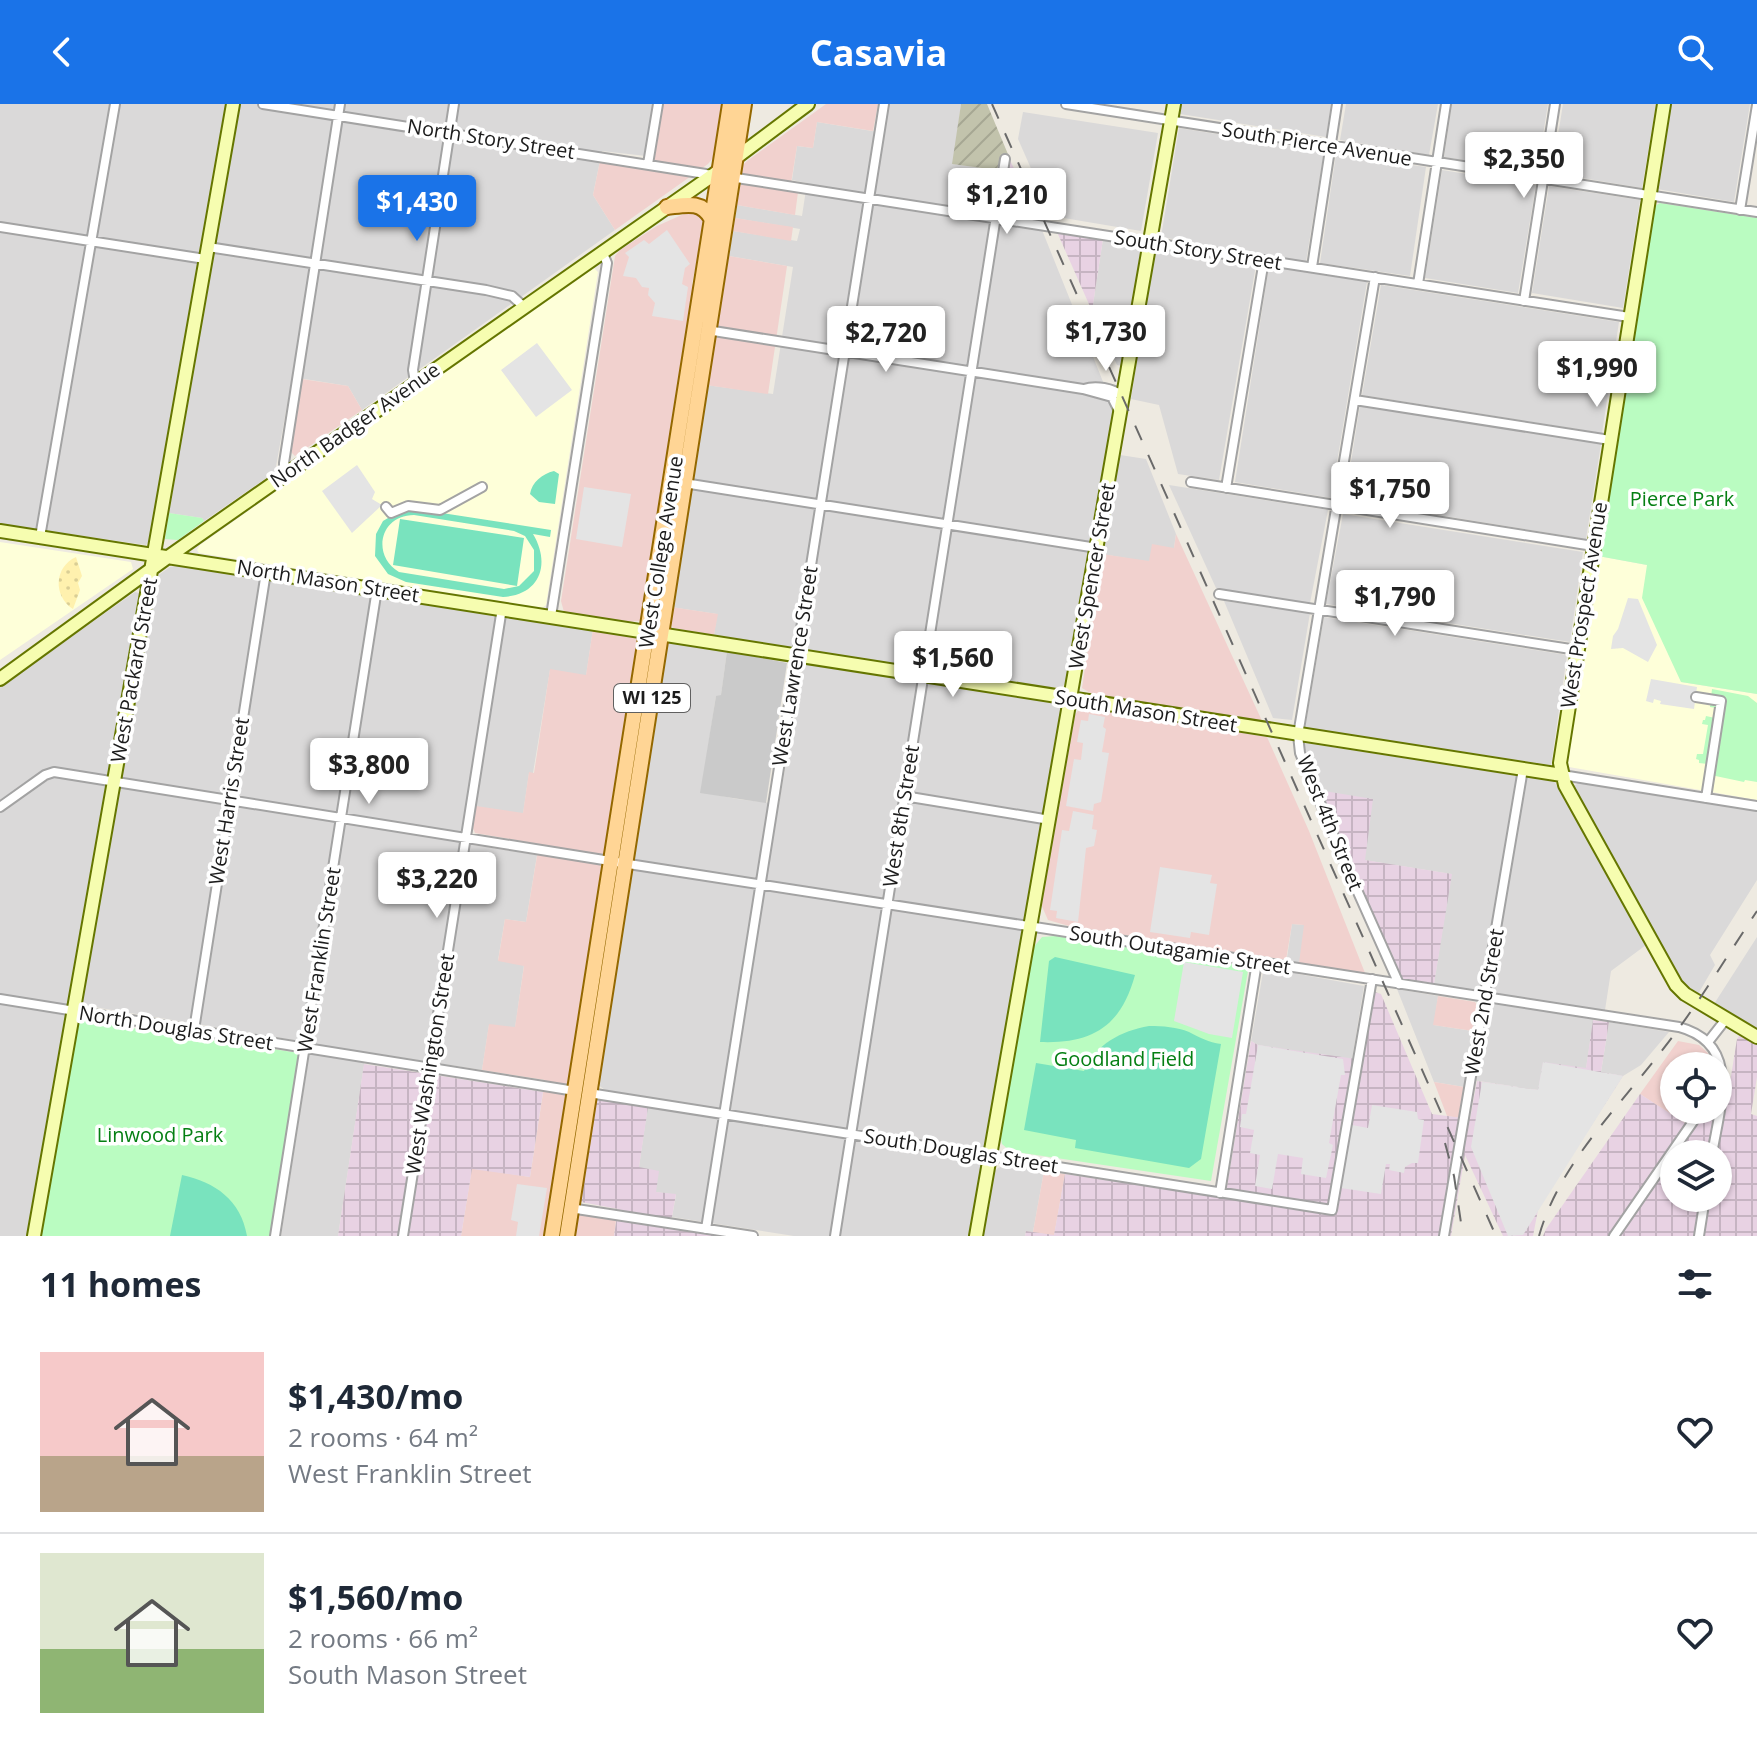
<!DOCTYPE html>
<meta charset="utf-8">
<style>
body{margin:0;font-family:"Open Sans",sans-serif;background:#f2f2f3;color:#1f2937;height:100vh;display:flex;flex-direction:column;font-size:30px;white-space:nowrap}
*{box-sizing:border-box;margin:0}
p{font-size:26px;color:#747a83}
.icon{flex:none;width:44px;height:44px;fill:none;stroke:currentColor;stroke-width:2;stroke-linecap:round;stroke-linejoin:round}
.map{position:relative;height:1132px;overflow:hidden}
.side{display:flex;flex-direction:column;background:#fff;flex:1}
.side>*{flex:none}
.fabs{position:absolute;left:1660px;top:948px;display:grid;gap:16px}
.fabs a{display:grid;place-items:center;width:72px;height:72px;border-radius:50%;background:#fff;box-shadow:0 2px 6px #0004;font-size:40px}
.price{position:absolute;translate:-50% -68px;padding:0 18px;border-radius:8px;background:#fff;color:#222;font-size:26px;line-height:52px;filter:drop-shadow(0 2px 4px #0008)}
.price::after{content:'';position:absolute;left:50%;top:48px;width:24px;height:18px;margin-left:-12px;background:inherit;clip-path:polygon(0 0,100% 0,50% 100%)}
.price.current{background:#1a73e8;color:#fff}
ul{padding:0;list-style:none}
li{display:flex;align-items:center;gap:24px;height:200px;padding:0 40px}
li+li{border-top:2px solid #e0e1e3}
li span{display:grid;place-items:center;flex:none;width:224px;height:160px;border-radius:0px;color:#555}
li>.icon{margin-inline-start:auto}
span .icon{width:96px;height:96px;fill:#fffc;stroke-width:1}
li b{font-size:34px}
h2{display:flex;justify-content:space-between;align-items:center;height:96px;padding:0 40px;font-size:34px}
header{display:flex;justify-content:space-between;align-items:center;height:104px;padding:0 40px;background:#1a73e8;color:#fff;font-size:36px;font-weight:700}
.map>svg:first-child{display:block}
.residential{fill:#dad9d9}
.commercial{fill:#f1d1ce}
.industrial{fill:url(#industrial-grid);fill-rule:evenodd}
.education{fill:#feffd9}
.religious{fill:#cacaca}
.construction{fill:url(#construction-furrows)}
.sand{fill:url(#sand-dots)}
.park{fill:#bafcc1}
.pitch{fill:#79e3be;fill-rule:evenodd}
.parking{fill:#e4e4e4}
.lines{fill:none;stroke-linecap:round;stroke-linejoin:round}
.street-casing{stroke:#a3a3a3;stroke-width:12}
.secondary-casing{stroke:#657600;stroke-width:16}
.primary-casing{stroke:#946800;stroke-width:18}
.street{stroke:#fff;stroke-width:8}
.secondary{stroke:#f6fdb0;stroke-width:12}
.primary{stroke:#ffd595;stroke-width:14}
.rail{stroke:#6a6a6a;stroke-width:2;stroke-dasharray:16 16;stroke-linecap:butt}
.labels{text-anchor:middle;stroke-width:7;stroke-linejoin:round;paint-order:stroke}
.shield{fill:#fff;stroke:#606060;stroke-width:2}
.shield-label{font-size:18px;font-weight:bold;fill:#1c1c1c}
.street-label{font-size:20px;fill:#1c1c1c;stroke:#fff}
.park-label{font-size:20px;fill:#057f13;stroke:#fff}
</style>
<header><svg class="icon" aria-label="back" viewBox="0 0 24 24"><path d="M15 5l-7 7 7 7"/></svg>Casavia<svg class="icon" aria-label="search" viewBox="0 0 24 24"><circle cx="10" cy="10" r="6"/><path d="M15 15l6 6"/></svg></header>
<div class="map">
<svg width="1757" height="1132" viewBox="0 0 1757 1132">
<defs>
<pattern id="industrial-grid" width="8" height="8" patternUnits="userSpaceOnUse" patternTransform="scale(2)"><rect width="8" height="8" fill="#e8d2e3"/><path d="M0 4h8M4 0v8" fill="none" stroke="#c6b4c2"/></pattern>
<pattern id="construction-furrows" width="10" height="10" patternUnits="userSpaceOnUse" patternTransform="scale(2)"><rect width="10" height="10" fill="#c2c3ac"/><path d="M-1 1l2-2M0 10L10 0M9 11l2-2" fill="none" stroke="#a6a793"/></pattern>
<pattern id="sand-dots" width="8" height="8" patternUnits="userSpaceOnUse" patternTransform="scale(2)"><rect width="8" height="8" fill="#fff1ae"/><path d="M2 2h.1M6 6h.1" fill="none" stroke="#dace95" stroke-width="1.8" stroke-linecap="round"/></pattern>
</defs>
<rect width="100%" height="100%" fill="#eeeae1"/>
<path class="residential" d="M0 0H226L150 436 146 441 0 420Z
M239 0H655L646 52 602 47 593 91 615 126 362 306 348 282 292 273 275 368 204 417 202 414 169 409Z
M889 0H961L953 60 997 66 990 118 1042 126 1114 305 1077 520 1066 578 1062 583H1041L714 531 717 510 671 503 706 281 773 290 793 163 729 152 733 127 797 137 800 125 735 114 737 101 802 112 807 79 792 76 797 42 813 44 817 18 884 29Z
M1182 0H1331L1326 33 1180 10Z
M1346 0H1438L1429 51 1340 36Z
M1452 0H1548L1537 68 1444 53Z
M1563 0H1656L1642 84 1552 69Z
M1670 0H1750L1734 98 1657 85Z
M1023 8 1158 29 1141 127 1052 112 1018 35Z
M1179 24 1324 47 1306 158 1161 133Z
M1336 50 1426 63 1410 172 1320 159Z
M1442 66 1536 81 1518 189 1425 174Z
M1549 82 1640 96 1623 204 1532 189Z
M1103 135 1138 141 1141 144 1122 262 1117 261 1092 207Z
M1155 144 1256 161 1219 376 1178 370 1159 301 1131 295Z
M1269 162 1367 178 1331 394 1235 378Z
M1381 181 1619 218 1602 329 1362 291Z
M1360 301 1601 340 1586 435 1345 396Z
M1120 351 1146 355 1176 430 1174 444 1149 458 1102 450Z
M1169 381 1328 406 1310 499 1216 484Z
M1343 410 1583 448 1570 538 1326 500Z
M180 461 593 525 586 572 550 566 533 669H529L523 710 466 701 460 739 537 751 526 818 505 815 498 856 524 861 515 924 489 921 482 966 366 948 338 1132H281L311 939 82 901 152 490 156 474 160 470 170 463Z
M135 488 139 489 140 498 28 1132H0V583Z
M1224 497 1310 509 1292 616 1273 614Z
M1324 513 1567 551 1551 661 1305 624Z
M675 539 727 547 721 592H716L701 688 737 695 779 700 803 560 1054 597 1059 600 1061 606 1050 674 969 1132H794L672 1113 676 1091 656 1088 639 1063 649 993 605 986 597 980 666 543 670 539Z
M1305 639 1554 677 1646 841 1611 867 1605 906 1595 905 1586 965 1538 986 1466 975 1464 983 1434 978 1397 885 1438 892 1434 921 1485 929 1492 889 1434 880 1451 770 1364 756 1318 686 1302 646Z
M1578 679 1757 706V776L1710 851 1715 861 1698 890 1681 876 1581 697 1574 682Z
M1292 820 1305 821 1298 870 1364 882 1352 956 1258 941 1251 937 1263 868 1265 865 1285 867Z
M1757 833V926L1714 900Z
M1609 918 1669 928 1641 961 1623 972 1601 968Z
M1006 1061 1044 1067 1033 1128 1026 1127 1025 1132H982L993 1069 998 1064Z"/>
<path class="commercial" d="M660 0H724L716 50 708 60 615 126 593 91 600 57 649 65Z
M826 0H878L873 27 817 18 813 44 797 42 790 86 798 88 795 111 737 101 743 61 747 57Z
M695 105 704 112 705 119 692 179 695 187 645 514 639 517 627 518 564 508 561 497 615 152 620 146 657 122Z
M735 114 793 123 791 137 733 127Z
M729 152 787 162 768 290 706 281 716 209 721 202Z
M302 275 348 282 362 306 295 352 292 349 291 343Z
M1176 430 1263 619 1092 590 1082 584 1102 450 1149 457 1152 440 1174 444Z
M671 503 718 510 714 531 673 524 670 517Z
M593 525 639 535 547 1132H461L472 1064 530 1073 545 976 482 966 489 920 515 923 524 862 498 857 505 815 526 818 539 740 475 729 473 724 476 702 523 709 529 668 534 669 550 565 586 571Z
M1085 603 1267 633 1309 727 1365 869 1299 859 1304 821 1292 820 1286 856 1076 824 1048 816 1041 800 1075 611 1080 604Z
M1438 892 1475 898 1478 903 1473 927 1433 921Z
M1678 937 1699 941 1707 948 1715 962H1674V1006H1692L1684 1019 1640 990Z
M1434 978 1464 983 1459 1014 1447 1012Z
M1044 1067 1065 1070 1054 1132 1033 1128Z
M580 1110 616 1116 614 1132H571Z"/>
<path class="industrial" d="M1010 56 1037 114 1008 110 1003 106Z
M1057 128 1103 135 1092 207Z
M1318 686 1373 695 1365 756 1452 770 1434 880 1398 874Z
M1375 888 1381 890 1432 1010 1470 1015 1477 977 1538 986 1543 958 1586 964 1593 916 1609 918 1601 968 1623 972 1544 1095 1538 1106 1533 1132H1503L1465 1051 1451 1132H1025L1026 1127 1054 1131 1065 1070 1225 1094 1251 937 1258 941 1363 956Z
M1740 931 1757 941V973L1751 1010 1757 1012V1132H1543L1546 1125 1640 990 1694 1025 1708 1006 1725 1009 1737 935ZM1674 1050H1718V1094H1674Z
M364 960 543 988 530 1073 472 1065 461 1132H338Z
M599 996 648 1003 639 1063 659 1067 656 1088 676 1090 670 1124 720 1132H614L618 1105 581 1098 579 1094 594 1000Z"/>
<path class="education" d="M593 163 598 168 546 501 542 504 199 449 197 446 200 441Z
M0 438 131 458 133 465 0 556Z
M1598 452 1647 461 1681 578 1757 590V696L1569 663 1567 658 1571 627Z"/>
<path class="religious" d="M727 547 787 559 766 699 700 689 716 592 721 591Z"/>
<path class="construction" d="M961 0H987L1010 55 1000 54 997 66 952 60Z"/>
<path class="sand" d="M76 453 82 472 78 479 80 486 73 505C53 492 54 463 76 453Z"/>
<path class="park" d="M1660 99 1757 114V590L1681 578 1642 494 1647 461 1598 452 1653 103Z
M169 409 202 414 204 417 178 436 165 435Z
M1712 585 1748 592 1757 599V678L1745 676 1744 678 1706 670 1708 660 1699 659V656L1696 655 1697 650H1703L1708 621 1702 620 1703 616H1705L1706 612 1715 614 1717 604 1710 603Z
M1056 832 1246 862 1248 867 1211 1077 1010 1047 1002 1040 1000 1029 1033 844 1042 833Z
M78 916 299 949 270 1132H39Z"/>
<path class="pitch" d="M554 367 559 370 555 400 539 398 530 390C532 378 542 370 554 367Z
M403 405H416L551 426 550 433 533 430C551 460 540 491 503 493L406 478 388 470 375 452 376 430 383 417ZM414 411 514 427 525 432 534 446V467L519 482 504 485 399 468C371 451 380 411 414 411Z
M400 415 524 434 517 482 393 461Z
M1055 853 1135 871C1121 922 1093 940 1040 938L1049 857Z
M1149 922C1163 922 1177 923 1189 928 1201 934 1208 938 1221 940L1201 1055 1189 1064 1075 1044 1076 1036 1024 1026 1036 959 1084 967C1096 940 1121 927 1149 922Z
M182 1071C215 1078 241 1096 247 1132H170Z"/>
<path class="parking" d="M667 126 690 160 685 164 682 180 688 183 683 217 652 212 655 199 648 191 649 184 642 183 636 174 623 172 629 153 625 149 644 136 649 140Z
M537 239 572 286 536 313 501 266Z
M357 361 375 388 372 395 382 401 352 429 322 387Z
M584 383 631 390 622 443 576 435Z
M1628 494 1638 495 1657 541 1648 558 1623 544 1611 545 1613 532 1618 525Z
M1651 575 1697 583 1694 605 1660 600 1661 597 1654 595 1653 599 1646 597Z
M1089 610 1105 613 1103 623 1106 625 1102 648 1109 649 1101 698 1094 700 1093 707 1066 702 1074 655 1081 656 1083 639 1077 638 1081 616 1088 617Z
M1073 707 1094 711 1092 725 1097 726 1094 742 1086 744 1078 818 1056 814 1057 807 1050 806 1062 726 1069 727Z
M1160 763 1212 771 1210 779 1217 780 1209 831 1191 828 1190 834 1150 828Z
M1184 858 1243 868 1232 934 1209 930 1174 917Z
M1258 941 1343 955 1345 971H1341L1329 1039 1333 1041 1326 1074 1301 1070 1303 1054 1278 1050 1272 1085 1255 1082 1260 1051 1250 1049 1254 1026 1240 1023 1242 1010H1246Z
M1543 958 1623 972 1523 1131 1508 1132 1471 1043 1482 978 1538 986Z
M1372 1001 1417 1008 1418 1015 1424 1016 1418 1059H1412L1405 1063 1404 1069 1389 1066 1390 1060H1386L1381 1090 1341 1084 1352 1021 1368 1024Z
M517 1080 547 1084 539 1132H516L518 1118 511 1116Z"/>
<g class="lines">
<defs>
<path id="street" d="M263 0 712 71
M1066 0 1757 108
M648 60 658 0
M730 73 1629 213
M1740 106 1757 1
M0 123 205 155
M208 143 486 186 512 192 523 202
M1312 163 1337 0
M1375 173 1298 631 1300 649 1344 757 1399 880
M1418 180 1446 0
M1524 197 1555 0
M707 226 1083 285 1112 293 1119 307
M415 278 413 266 454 0
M1084 285C1096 281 1112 284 1123 292
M1355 296 1610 336
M284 371V359L340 0
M1191 378 1593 442
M684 379 1097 444
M1226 384 1264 156
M386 403 391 409 408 402 440 406 482 383
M40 433 115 0
M1219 490 1577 546
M551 512 607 159 602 147
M1696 593 1721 597 1706 694
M1562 671 1757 702
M904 692 1050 716
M0 703 45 671 54 668 635 761 1679 923C1742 940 1720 1002 1712 1050
M0 895 575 987
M194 926 266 468
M1708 938 1726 915
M589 989 1332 1106 1372 875
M1220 1089 1257 858
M570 1104 753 1132
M706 1125 884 0
M275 1132 377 485
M403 1132 502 504
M835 1132 1005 55
M1444 1132 1523 665
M1614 1132 1701 1006
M1699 1132 1705 1094"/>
<path id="secondary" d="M1664 0 1560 659 1565 681 1676 881 1685 890 1757 933
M0 427 1562 671
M0 575 168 453 713 71 808 0
M34 1132 233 0
M976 1132 1174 0"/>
<path id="primary" d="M667 103C685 101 701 96 711 114
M552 1132 730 0
M567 1132 744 0"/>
</defs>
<use href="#street" class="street-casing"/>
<use href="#secondary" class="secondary-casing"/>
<use href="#primary" class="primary-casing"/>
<use href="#street" class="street"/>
<use href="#secondary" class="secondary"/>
<use href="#primary" class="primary"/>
<path class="rail" d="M992 0 1496 1132
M1445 1039 1454 1072 1463 1132
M1539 1132C1559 1061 1616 1006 1660 949 1696 904 1725 855 1757 807"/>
</g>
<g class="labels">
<rect class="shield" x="614" y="580" width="76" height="28" rx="6"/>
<g class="shield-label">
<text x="652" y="600">WI 125</text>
</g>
<g class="street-label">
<text transform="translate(491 35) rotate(9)" y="7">North Story Street</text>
<text transform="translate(1317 40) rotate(9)" y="7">South Pierce Avenue</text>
<text transform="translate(1198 146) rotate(9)" y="7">South Story Street</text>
<text transform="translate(355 321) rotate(-35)" y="7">North Badger Avenue</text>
<text transform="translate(661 448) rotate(-81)" y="7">West College Avenue</text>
<text transform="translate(1092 472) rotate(-80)" y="7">West Spencer Street</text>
<text transform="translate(328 477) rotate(9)" y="7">North Mason Street</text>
<text transform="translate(1584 501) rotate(-81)" y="7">West Prospect Avenue</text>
<text transform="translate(795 562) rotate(-81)" y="7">West Lawrence Street</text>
<text transform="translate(134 566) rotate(-80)" y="7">West Packard Street</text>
<text transform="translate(1146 607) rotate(9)" y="7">South Mason Street</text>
<text transform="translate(229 697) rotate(-81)" y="7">West Harris Street</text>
<text transform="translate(901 712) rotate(-81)" y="7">West 8th Street</text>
<text transform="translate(1330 719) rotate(68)" y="7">West 4th Street</text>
<text transform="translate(1180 846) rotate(9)" y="7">South Outagamie Street</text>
<text transform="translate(319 856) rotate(-81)" y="7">West Franklin Street</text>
<text transform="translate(1484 898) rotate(-80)" y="7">West 2nd Street</text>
<text transform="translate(176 924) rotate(9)" y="7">North Douglas Street</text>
<text transform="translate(430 960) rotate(-81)" y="7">West Washington Street</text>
<text transform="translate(961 1047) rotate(9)" y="7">South Douglas Street</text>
</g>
<g class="park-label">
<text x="1682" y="402">Pierce Park</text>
<text x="1124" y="962">Goodland Field</text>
<text x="160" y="1038">Linwood Park</text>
</g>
</g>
</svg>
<div class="fabs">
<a><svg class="icon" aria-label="locate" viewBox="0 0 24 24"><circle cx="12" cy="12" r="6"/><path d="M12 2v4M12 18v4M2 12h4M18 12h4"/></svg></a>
<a><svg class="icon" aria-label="layers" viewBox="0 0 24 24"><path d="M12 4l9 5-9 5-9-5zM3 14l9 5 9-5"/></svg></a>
</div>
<b class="price" style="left:1524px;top:96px">$2,350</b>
<b class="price" style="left:1007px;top:132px">$1,210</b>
<b class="price current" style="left:417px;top:139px">$1,430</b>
<b class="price" style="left:1106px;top:269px">$1,730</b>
<b class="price" style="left:886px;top:270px">$2,720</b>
<b class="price" style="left:1597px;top:305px">$1,990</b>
<b class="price" style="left:1390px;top:426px">$1,750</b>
<b class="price" style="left:1395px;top:534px">$1,790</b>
<b class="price" style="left:953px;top:595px">$1,560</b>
<b class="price" style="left:369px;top:702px">$3,800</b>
<b class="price" style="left:437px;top:816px">$3,220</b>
</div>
<section class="side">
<h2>11 homes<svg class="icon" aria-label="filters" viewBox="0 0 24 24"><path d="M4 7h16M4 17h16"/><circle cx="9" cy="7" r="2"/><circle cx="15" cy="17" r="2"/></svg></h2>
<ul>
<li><span style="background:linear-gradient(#f6c9c9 65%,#b9a48a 0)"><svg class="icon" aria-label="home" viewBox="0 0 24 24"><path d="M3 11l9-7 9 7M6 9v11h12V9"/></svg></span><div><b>$1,430/mo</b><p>2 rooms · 64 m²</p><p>West Franklin Street</p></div><svg class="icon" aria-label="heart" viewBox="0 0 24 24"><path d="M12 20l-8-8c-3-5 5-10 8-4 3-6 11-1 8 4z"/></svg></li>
<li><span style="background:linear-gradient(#dfe7d0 60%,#8fb573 0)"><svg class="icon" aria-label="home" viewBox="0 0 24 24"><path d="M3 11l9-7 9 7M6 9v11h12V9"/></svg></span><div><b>$1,560/mo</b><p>2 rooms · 66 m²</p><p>South Mason Street</p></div><svg class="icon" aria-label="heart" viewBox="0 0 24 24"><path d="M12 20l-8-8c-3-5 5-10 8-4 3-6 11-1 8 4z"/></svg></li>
</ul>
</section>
